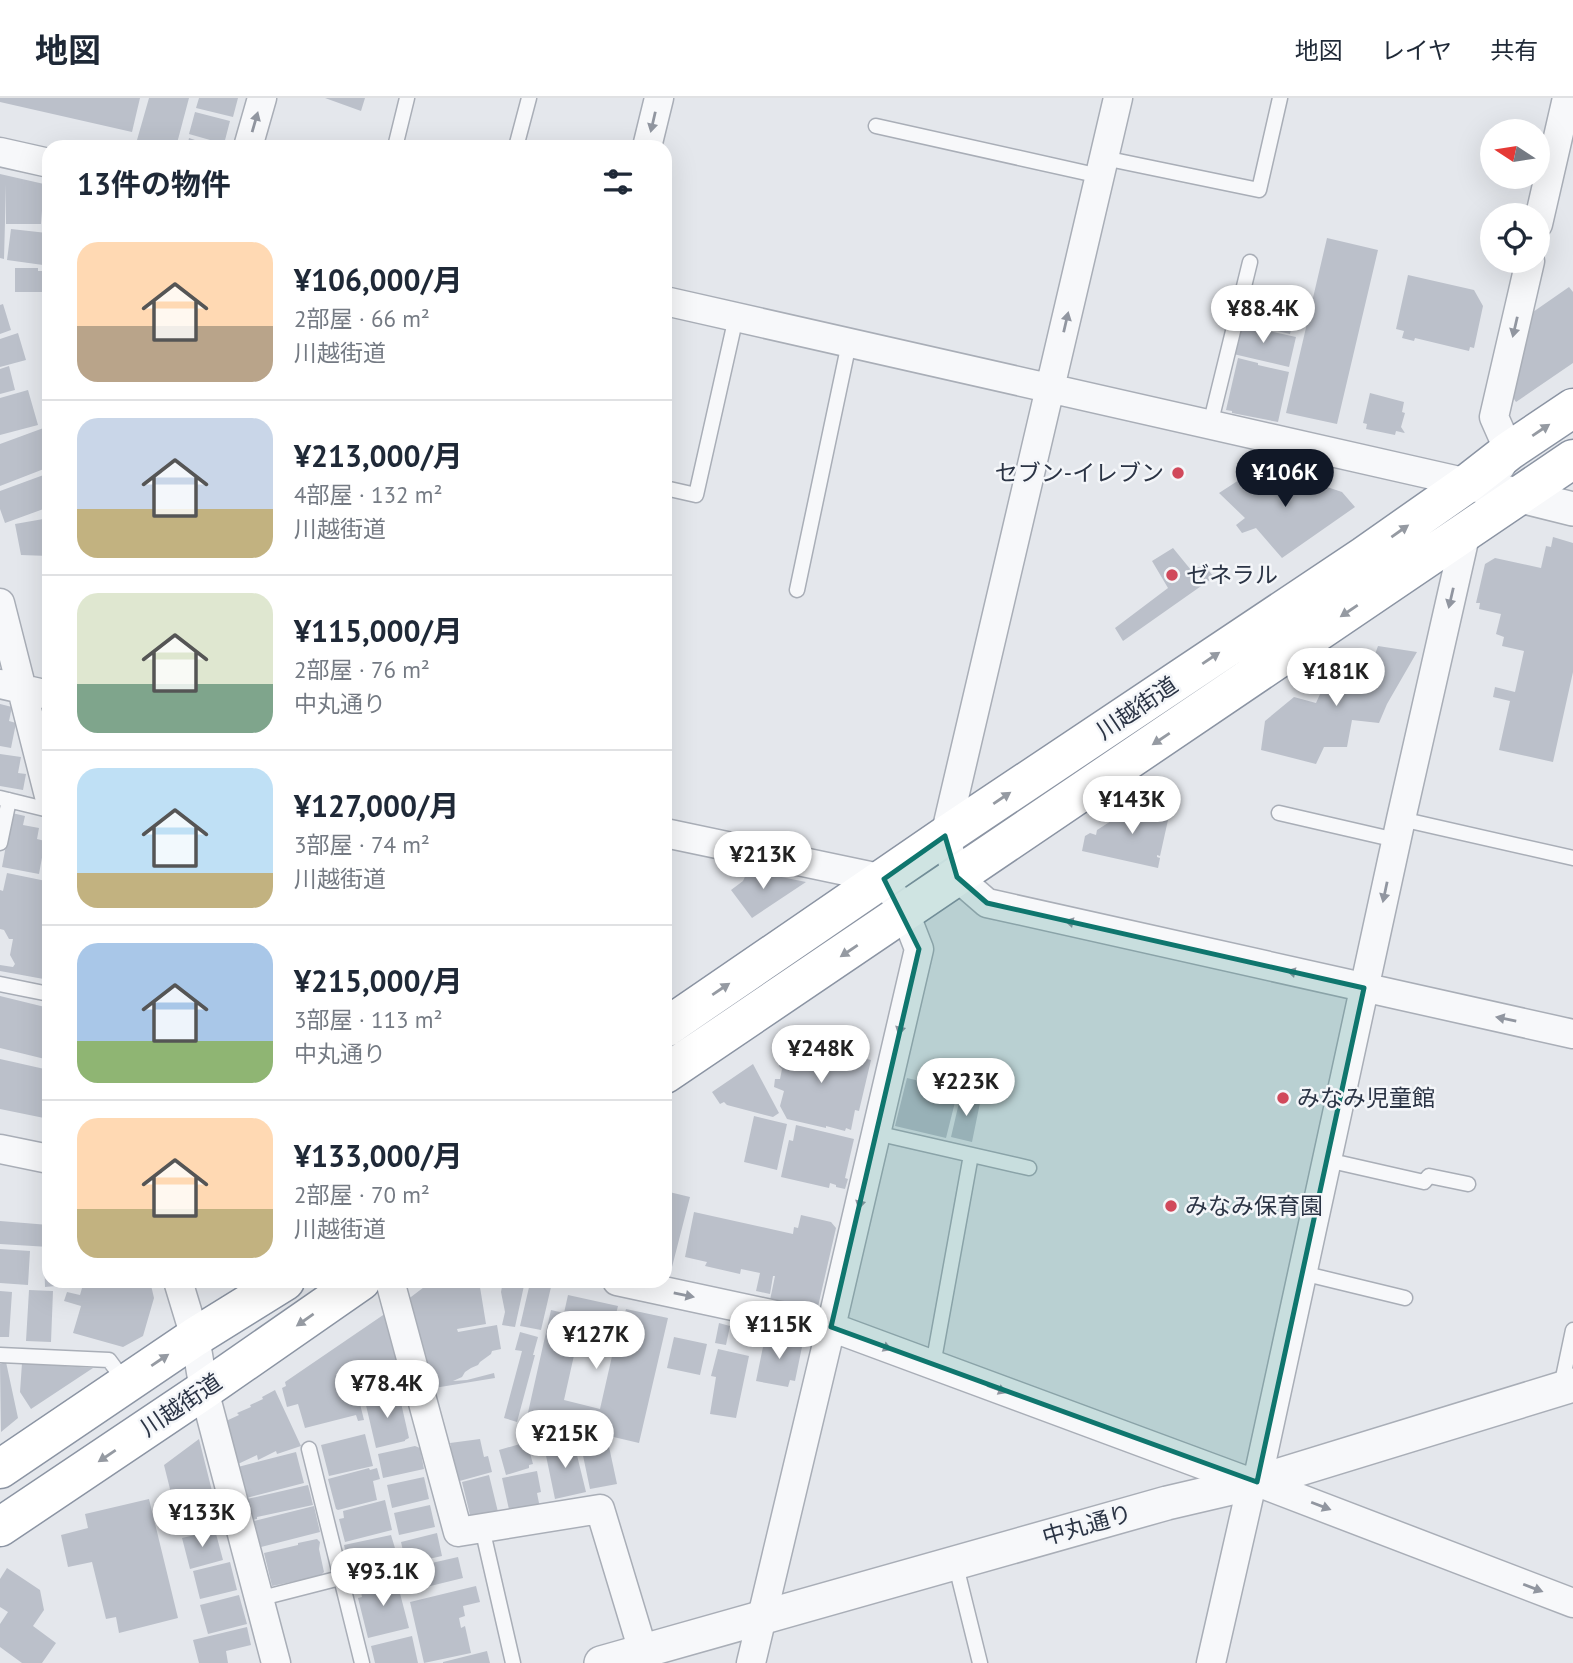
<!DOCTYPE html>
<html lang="ja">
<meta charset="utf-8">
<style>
body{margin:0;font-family:"PT Sans","Noto Sans JP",sans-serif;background:#f6f6f7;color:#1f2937;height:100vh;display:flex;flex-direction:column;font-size:26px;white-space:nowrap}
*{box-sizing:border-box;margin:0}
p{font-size:23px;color:#747a83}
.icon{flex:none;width:38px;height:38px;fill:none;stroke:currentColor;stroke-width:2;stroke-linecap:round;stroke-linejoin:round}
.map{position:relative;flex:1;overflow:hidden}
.drawer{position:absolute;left:42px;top:42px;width:630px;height:1148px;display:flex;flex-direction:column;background:#fff;border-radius:21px;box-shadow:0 7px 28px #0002}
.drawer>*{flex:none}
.needle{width:46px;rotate:282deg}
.tools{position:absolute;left:1480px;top:21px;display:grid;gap:14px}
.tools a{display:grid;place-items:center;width:70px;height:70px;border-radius:50%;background:#fff;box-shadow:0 7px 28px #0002;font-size:35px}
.price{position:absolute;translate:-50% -60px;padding:0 16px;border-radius:24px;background:#fff;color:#222;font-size:23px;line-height:46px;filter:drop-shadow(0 2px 4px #0008)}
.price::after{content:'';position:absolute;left:50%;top:42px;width:21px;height:16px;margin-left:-10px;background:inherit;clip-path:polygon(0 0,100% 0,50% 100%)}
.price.current{background:#111827;color:#fff}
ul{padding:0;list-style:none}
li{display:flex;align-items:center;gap:21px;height:175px;padding:0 35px}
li+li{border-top:2px solid #e0e1e3}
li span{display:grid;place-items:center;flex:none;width:196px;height:140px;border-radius:21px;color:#555}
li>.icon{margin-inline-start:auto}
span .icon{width:84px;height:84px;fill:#fffc;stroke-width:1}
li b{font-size:30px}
h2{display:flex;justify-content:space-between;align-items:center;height:84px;padding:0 35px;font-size:30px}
header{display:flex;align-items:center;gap:42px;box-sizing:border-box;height:98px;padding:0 35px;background:#fff;border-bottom:2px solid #e0e1e3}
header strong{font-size:33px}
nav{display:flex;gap:38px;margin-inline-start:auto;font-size:24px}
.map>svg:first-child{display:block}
.building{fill:#bbc0ca;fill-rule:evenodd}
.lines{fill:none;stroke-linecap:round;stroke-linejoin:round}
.service-casing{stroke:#a9aeb7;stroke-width:17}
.minor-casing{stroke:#a9aeb7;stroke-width:31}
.tertiary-casing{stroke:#a9aeb7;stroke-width:36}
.trunk-casing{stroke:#8b94a3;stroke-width:41}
.service{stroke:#f7f8fa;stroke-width:14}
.minor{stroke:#f7f8fa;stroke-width:28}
.tertiary{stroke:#f7f8fa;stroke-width:33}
.trunk{stroke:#fff;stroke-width:38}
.oneway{fill:#9196a0}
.oneway2{fill:#959aa2}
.marked{fill:#0f766e;fill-opacity:0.2;stroke:#0f766e;stroke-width:5;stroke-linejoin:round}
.poi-dot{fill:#d1495b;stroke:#f4f6f9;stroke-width:2.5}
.labels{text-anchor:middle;stroke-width:5;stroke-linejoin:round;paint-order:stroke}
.poi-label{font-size:23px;fill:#2b3445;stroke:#f4f6f9;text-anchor:start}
.street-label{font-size:23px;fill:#2b3445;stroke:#f4f6f9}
</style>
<header>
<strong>地図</strong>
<nav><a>地図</a><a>レイヤ</a><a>共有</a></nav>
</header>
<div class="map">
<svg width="1573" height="1565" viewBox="0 0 1573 1565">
<rect width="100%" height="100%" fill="#e4e7ec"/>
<path class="building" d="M0 0H140L132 34 0 4Z
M149 0H189L176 49H135Z
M199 0H238L233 19 196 10Z
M325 0H365L361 13Z
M195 14 230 23 224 46 189 36Z
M189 40 204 45 203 49H187Z
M0 76 44 86 41 126H6V86L4 161 0 160Z
M11 131 47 135 43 167 7 162Z
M1327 140 1378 152 1337 326 1286 315Z
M15 170H38V173H49V194H15Z
M1408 177 1474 192 1483 208 1474 250 1470 249 1469 253 1415 240 1414 243 1402 240 1404 233 1396 231Z
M1569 189 1573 194V265L1516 304 1510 295 1523 221Z
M1247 191 1266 195 1265 200 1292 206 1291 209 1296 210 1290 236 1239 224Z
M3 206 11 232 0 236V207Z
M1236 226 1296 239 1289 269 1229 255Z
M18 235 26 262 0 269V241Z
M1238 260 1258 265V267L1289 274 1278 324 1232 315V313L1226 312Z
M9 268 15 292 0 296V271Z
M28 292 38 327 0 337V300Z
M1370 295 1404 304 1402 314 1405 315 1401 329 1405 335 1396 333 1395 337 1366 331 1367 326 1363 325Z
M49 328V369L0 388V346Z
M1256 371 1279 389 1294 378 1342 394 1355 409 1282 460 1256 430 1242 435 1236 427 1245 420 1219 395Z
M49 375V409L5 425 0 411V393Z
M49 420V458L21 457 15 426Z
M1553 439 1573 445V574L1553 664 1499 652 1510 603 1493 599 1495 589 1515 594 1524 553 1502 548 1504 539 1496 536 1501 516 1479 511 1480 505H1476L1485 466 1495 460 1541 470 1546 448 1551 449Z
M1173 450 1191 472 1204 467 1214 479 1123 543 1115 530 1168 490 1152 463Z
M1378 548 1417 554 1387 606 1379 625 1352 622 1347 649H1324L1316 666 1261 652 1265 623 1294 599 1316 605 1326 583 1345 586 1352 564 1371 567Z
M0 606 12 609 9 623 16 625 11 650 0 648Z
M0 656 21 659 18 675 26 676 23 692 0 688Z
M1135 706 1170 713 1160 758 1157 757V759L1160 760 1158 770 1082 753 1085 738 1090 735 1096 737 1097 732 1119 718 1124 719 1126 711 1129 712 1130 708Z
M12 715 25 718 23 727 39 730 37 741 45 743 39 776 2 769Z
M748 772 806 784 752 820 731 792 743 783Z
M7 775 46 783 42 800 49 802V882L0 873V867L13 869 15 866 10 857 13 841H9L4 832 0 831V792L3 793Z
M0 898 49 910V962L0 950Z
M785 942 871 962 859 1013 855 1012 851 1032 846 1030 845 1033 826 1028V1030L787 1021 780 1008 784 993 774 989 775 981H780L782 971 779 968 780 966 776 959 778 947Z
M0 961 49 972V1021L0 1011Z
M753 966 779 1015 773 1019 727 1007 724 1004 720 1006 712 994Z
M907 980 958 992 946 1040 895 1028Z
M961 996 981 1000 972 1044 951 1039Z
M754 1018 787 1026 777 1072 744 1064Z
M796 1027 854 1041 845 1080 848 1081 845 1091 836 1089V1087L830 1085 829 1090 781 1079 789 1042 793 1043Z
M665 1093 690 1099 672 1169 667 1168 666 1174Z
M694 1114 793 1136 794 1129 798 1130 801 1117 831 1124 836 1130 817 1213 770 1202 775 1178H773L770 1196 756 1193 760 1175 741 1171 740 1176 705 1168 707 1164 685 1159Z
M0 1123 49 1127V1149L0 1146Z
M0 1151 30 1153 28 1187 0 1185Z
M49 1154V1183H56V1188L45 1189 44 1155Z
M84 1183H150L154 1200 143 1238 123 1249 73 1235 81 1208 64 1203 67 1194 80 1197Z
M432 1183H436L437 1188H438L437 1183H479L486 1226 457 1231 458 1234 497 1227 501 1251 492 1253 491 1256 480 1264 478 1267 471 1270 465 1274 462 1279 453 1283 467 1282 494 1275 495 1280 428 1291 407 1202Z
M503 1183H525L515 1229 502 1227 505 1214 501 1194Z
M530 1185 551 1189 541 1232 520 1228Z
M29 1192 53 1193 51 1244 26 1243Z
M0 1193 12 1194 9 1239H0Z
M568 1197 618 1208 616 1216 624 1218 626 1211 668 1220 639 1345 588 1333 586 1339 555 1332 554 1335 525 1328 551 1212 564 1215ZM609 1243 615 1245 600 1311 564 1302 577 1244 607 1251Z
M389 1213 410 1288 359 1302 364 1322 358 1323 356 1317 305 1330 298 1306 287 1309 282 1290 286 1288 285 1284Z
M719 1225 730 1228 726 1247 715 1245Z
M520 1234 538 1239 533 1257H535L517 1324 504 1320 522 1253 515 1252Z
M674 1239 707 1246 700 1277 667 1270Z
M765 1239 774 1241 775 1239 803 1244 795 1283 790 1282 788 1289 756 1283Z
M718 1251 749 1258 736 1320 710 1316 716 1279 711 1278Z
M6 1264 18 1320 1 1334 0 1266Z
M22 1265 93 1270 31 1311 20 1294Z
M275 1292 301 1348 277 1356 276 1353 258 1362 257 1357 238 1366 226 1323 239 1317 237 1315 251 1309 250 1307 263 1301 262 1299Z
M394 1296H399L409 1340 405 1342V1343L376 1350 365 1303Z
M365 1336 373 1368 329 1378 321 1347Z
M199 1341 212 1393 173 1403 164 1367Z
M480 1341 484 1359 488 1358 492 1374 456 1384 447 1349 451 1348 450 1345Z
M567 1343 574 1345 586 1394 555 1401 544 1348Z
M527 1344 533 1366 529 1367V1370L506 1377 499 1352Z
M608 1344 617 1386 590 1391 581 1348 590 1346V1348Z
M415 1348 420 1350 424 1371 383 1380 378 1356Z
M296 1354 304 1385 246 1400 238 1369Z
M369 1370 370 1372 377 1370 380 1381 373 1383 377 1402 338 1412 336 1411 328 1381Z
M537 1373 541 1394 537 1395 540 1410 510 1416 502 1380Z
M489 1377 498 1414 471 1421 462 1384Z
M424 1379 429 1401 392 1410 387 1387Z
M308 1387 313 1407 257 1419V1421L252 1422 247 1401Z
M149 1401 178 1520 119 1535 116 1519 106 1521 92 1464 68 1469 61 1437 88 1430 85 1416Z
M385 1402 392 1432 345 1444 339 1421 344 1420 343 1413Z
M430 1407 435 1429 399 1437 394 1415Z
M314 1408 320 1434 261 1449 254 1423Z
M215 1432 223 1462 190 1471 182 1440Z
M437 1435 442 1458 406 1466 401 1444Z
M391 1437 398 1460 349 1471 344 1447Z
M317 1441 320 1444 319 1451 324 1474 320 1478 272 1488 264 1455 298 1447V1445Z
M458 1459 463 1480 410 1493 405 1471Z
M230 1464 237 1492 200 1501 193 1473Z
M7 1470 40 1492 44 1512 33 1528 56 1545 42 1565H22L0 1549V1526L8 1514 0 1509V1481Z
M396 1480 409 1530 368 1540 358 1500 362 1499 360 1489Z
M476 1488 480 1504 463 1508 465 1518 459 1520 461 1530 465 1528 471 1555 424 1565 410 1504Z
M239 1497 247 1526 208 1536 200 1507Z
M247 1529 251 1547 226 1553 228 1565H199L193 1542Z
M412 1538 418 1565H375L371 1548Z
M487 1553 490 1565H443V1564Z"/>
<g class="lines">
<defs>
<path id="service" d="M876 28 1100 78
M395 49 407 0
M516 49 529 0
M1104 60 1259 92 1280 0
M1210 327 1250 164
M665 390 696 397 736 219
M797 492 849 245
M0 700 49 712
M1279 715 1396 742
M1401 721 1573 760
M0 745 9 702
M0 886 49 896
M876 1035 1029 1070
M1327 1062 1424 1084 1429 1078 1468 1086
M1302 1175 1405 1200
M0 1257 109 1262 126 1285
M933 1267 971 1057
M1561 1289 1573 1232
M309 1351 362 1565
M482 1430 513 1565
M955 1464 980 1565
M258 1501 340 1480"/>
<path id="minor" d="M1118 0 945 738 957 779 987 805 1573 936
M248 49 262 0
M647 49 659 0
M0 54 49 65
M1538 126 1567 0
M665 203 1468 385
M1501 368 1509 353 1494 319 1530 163
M1471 426 1466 434 1401 721 1257 1384 1573 1505
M0 505 49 698
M0 586 49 597
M665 735 884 781 905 815 919 851 831 1229 751 1565
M0 1051 49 1061
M178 1183 195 1239 204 1292 276 1565
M390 1183 458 1434 600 1411 643 1553
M617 1183 831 1229 1252 1385 1211 1565"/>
<path id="tertiary" d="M1468 385 1573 411
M601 1565 1167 1405 1257 1384 1573 1287"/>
<path id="trunk" d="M665 930 945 738 1364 458 1468 385 1509 353 1573 310
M665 976 1573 361
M0 1371 195 1239 285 1183
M0 1429 204 1292 361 1183"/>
</defs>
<use href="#service" class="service-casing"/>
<use href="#minor" class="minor-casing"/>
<use href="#tertiary" class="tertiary-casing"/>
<use href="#trunk" class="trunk-casing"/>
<use href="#service" class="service"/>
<use href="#minor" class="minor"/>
<use href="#tertiary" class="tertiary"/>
<use href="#trunk" class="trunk"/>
</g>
<defs><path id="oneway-solid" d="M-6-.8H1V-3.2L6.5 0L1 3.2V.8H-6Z" transform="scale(1.75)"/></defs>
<g class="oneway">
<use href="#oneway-solid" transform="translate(255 24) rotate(-74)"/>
<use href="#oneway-solid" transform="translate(653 24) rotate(103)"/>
<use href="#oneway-solid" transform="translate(1066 224) rotate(-77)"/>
<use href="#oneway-solid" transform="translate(1515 229) rotate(103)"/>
<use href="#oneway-solid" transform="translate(1451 500) rotate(103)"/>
<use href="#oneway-solid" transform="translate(1385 794) rotate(102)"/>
<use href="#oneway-solid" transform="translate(1075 825) rotate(-167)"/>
<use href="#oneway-solid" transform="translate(1297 875) rotate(-167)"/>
<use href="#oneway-solid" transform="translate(1506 921) rotate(-168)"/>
<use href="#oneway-solid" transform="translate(901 927) rotate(103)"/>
<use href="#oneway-solid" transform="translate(861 1101) rotate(103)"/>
<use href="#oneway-solid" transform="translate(684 1197) rotate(12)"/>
<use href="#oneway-solid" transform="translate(882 1248) rotate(21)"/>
<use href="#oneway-solid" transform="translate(997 1291) rotate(20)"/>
<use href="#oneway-solid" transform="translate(1321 1408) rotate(21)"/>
<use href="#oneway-solid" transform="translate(1533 1490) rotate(21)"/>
</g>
<g class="oneway2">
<use href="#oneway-solid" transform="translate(1541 332) rotate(-34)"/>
<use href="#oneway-solid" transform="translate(1400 433) rotate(-35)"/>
<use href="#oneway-solid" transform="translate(1349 513) rotate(146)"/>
<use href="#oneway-solid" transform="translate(1211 560) rotate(-34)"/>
<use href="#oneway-solid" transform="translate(1161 641) rotate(146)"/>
<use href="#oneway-solid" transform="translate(1002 700) rotate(-34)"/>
<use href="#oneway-solid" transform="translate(849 853) rotate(146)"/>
<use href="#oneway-solid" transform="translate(721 891) rotate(-34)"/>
<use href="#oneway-solid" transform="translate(305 1222) rotate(145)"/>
<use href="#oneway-solid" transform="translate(160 1262) rotate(-34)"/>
<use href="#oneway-solid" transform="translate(107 1358) rotate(146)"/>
</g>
<path class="marked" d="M945 738 957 779 987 805 1364 890 1257 1384 831 1229 919 851 884 781Z"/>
<g class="poi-dot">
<circle cx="1178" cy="375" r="7"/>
<circle cx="1172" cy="477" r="7"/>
<circle cx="1283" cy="1000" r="7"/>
<circle cx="1171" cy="1108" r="7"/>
</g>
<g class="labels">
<g class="poi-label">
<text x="1164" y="383" text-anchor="end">セブン-イレブン</text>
<text x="1186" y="485">ゼネラル</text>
<text x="1297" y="1008">みなみ児童館</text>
<text x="1185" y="1116">みなみ保育園</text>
</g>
<g class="street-label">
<text transform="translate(1137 610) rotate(-34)" y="8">川越街道</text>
<text transform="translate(181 1307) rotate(-34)" y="8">川越街道</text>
<text transform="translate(1087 1427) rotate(-16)" y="8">中丸通り</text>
</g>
</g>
</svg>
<div class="tools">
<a><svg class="needle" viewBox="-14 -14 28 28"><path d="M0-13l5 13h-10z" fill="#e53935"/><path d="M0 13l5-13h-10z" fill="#747a83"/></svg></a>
<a><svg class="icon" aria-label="locate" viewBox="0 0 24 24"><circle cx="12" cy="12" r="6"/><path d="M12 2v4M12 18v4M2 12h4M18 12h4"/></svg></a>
</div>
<b class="price" style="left:1263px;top:247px">¥88.4K</b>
<b class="price current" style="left:1285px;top:411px">¥106K</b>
<b class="price" style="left:1336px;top:610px">¥181K</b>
<b class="price" style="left:1132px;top:738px">¥143K</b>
<b class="price" style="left:763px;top:793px">¥213K</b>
<b class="price" style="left:821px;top:987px">¥248K</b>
<b class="price" style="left:966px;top:1020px">¥223K</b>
<b class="price" style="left:779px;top:1263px">¥115K</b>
<b class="price" style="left:596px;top:1273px">¥127K</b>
<b class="price" style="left:387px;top:1322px">¥78.4K</b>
<b class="price" style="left:565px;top:1372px">¥215K</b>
<b class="price" style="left:202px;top:1451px">¥133K</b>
<b class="price" style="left:383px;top:1510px">¥93.1K</b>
<section class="drawer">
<h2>13件の物件<svg class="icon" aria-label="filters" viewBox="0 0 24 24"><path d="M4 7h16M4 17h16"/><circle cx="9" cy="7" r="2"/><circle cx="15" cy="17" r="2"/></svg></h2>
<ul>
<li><span style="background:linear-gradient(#ffd9b3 60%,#b9a48a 0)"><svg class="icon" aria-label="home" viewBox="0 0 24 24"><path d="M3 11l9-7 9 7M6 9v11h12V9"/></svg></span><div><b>¥106,000/月</b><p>2部屋 · 66 m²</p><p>川越街道</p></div></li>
<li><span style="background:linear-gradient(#c9d6e8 65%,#c2b280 0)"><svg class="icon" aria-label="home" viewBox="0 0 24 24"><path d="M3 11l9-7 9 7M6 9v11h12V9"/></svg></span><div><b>¥213,000/月</b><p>4部屋 · 132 m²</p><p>川越街道</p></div></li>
<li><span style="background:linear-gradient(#dfe7d0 65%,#7fa58c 0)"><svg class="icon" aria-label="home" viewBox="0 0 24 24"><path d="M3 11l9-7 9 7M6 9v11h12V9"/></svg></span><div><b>¥115,000/月</b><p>2部屋 · 76 m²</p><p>中丸通り</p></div></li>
<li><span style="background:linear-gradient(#bfe0f5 75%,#c2b280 0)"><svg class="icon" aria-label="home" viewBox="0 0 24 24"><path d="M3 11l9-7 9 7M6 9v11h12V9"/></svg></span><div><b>¥127,000/月</b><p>3部屋 · 74 m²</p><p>川越街道</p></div></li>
<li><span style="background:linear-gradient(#a9c7e8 70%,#8fb573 0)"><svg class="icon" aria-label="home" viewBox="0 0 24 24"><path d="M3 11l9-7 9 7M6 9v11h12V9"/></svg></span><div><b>¥215,000/月</b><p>3部屋 · 113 m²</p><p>中丸通り</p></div></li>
<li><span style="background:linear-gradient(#ffd9b3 65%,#c2b280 0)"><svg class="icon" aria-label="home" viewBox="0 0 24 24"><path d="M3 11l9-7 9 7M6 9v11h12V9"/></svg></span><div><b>¥133,000/月</b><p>2部屋 · 70 m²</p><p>川越街道</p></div></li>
</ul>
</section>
</div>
